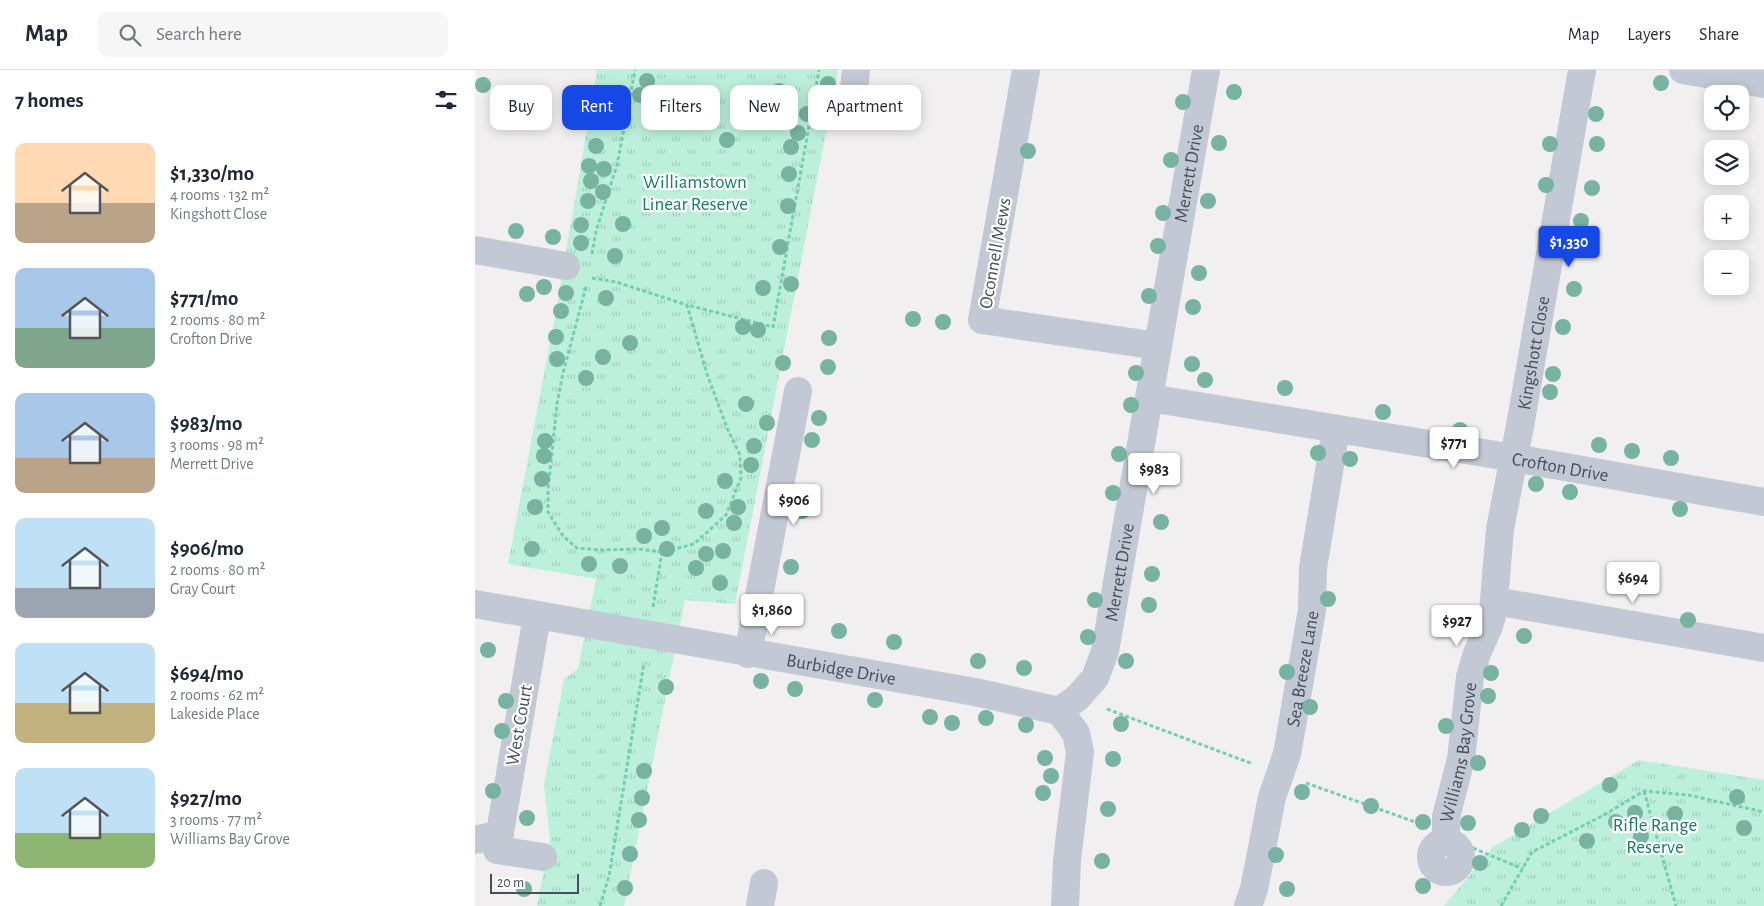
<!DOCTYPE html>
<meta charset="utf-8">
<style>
body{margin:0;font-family:"Alegreya Sans",sans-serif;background:#f6f6f7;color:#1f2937;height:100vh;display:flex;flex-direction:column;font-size:19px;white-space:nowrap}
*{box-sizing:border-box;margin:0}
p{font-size:16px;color:#747a83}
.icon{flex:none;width:28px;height:28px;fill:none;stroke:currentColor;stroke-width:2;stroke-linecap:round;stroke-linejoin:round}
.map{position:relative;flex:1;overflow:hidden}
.side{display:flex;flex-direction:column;background:#fff;width:475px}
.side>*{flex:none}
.banner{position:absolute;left:15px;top:15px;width:475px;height:45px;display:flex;gap:10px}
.fabs{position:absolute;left:1229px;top:15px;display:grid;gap:10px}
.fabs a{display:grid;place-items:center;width:45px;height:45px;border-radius:10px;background:#fff;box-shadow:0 2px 12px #0003;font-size:25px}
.scale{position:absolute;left:15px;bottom:12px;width:89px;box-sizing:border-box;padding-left:5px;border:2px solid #464e5d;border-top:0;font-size:14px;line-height:18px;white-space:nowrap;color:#464e5d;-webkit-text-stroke:4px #fff;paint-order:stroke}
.price{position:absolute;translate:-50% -42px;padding:0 11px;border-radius:5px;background:#fff;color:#222;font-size:16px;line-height:32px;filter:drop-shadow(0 1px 2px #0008)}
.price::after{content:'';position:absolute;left:50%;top:30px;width:15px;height:11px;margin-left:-8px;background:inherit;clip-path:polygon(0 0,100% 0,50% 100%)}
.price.current{background:#1548e5;color:#fff}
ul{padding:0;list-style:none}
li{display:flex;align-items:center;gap:15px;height:125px;padding:0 15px}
li span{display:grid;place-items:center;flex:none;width:140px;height:100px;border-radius:10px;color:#555}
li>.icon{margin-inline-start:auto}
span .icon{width:60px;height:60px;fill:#fffc;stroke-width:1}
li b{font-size:21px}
h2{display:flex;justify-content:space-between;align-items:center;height:60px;padding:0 15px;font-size:21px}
.pill{padding:0 18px;border-radius:10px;background:#fff;box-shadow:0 2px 12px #0003;font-size:18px;line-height:45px}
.pill.current{background:#1548e5;color:#fff}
header{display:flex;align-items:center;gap:30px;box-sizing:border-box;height:70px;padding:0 25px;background:#fff;border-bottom:1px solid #e0e1e3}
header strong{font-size:24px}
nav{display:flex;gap:28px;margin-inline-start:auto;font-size:18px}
.search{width:350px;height:45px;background:#f6f6f7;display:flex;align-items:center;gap:12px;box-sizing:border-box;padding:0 18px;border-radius:10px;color:#747a83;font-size:19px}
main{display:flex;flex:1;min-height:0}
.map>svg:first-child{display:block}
.park{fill:url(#park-tufts)}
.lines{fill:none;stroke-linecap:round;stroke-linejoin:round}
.path{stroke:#73cfb3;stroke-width:3;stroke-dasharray:4 2.5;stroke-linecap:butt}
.minor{stroke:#c2c8d4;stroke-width:28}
.tree{fill:#78b2a0}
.labels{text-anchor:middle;stroke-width:4.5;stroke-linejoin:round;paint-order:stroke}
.street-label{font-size:19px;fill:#464e5d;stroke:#fff}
.park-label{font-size:19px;fill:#15805f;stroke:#fff}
</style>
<header>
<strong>Map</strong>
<div class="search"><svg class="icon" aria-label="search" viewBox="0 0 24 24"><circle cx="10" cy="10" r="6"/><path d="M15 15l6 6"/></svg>Search here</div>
<nav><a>Map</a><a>Layers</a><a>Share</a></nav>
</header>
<main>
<section class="side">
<h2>7 homes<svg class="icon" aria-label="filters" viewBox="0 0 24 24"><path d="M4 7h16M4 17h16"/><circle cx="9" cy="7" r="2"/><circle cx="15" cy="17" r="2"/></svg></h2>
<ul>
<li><span style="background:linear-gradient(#ffd9b3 60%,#b9a48a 0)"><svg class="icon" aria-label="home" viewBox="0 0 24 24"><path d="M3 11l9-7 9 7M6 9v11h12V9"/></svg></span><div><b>$1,330/mo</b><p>4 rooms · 132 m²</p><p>Kingshott Close</p></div></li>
<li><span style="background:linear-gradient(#a9c7e8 60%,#7fa58c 0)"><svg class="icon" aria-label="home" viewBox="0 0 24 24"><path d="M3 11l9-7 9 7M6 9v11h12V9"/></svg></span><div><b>$771/mo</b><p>2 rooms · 80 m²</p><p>Crofton Drive</p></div></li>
<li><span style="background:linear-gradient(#a9c7e8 65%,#b9a48a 0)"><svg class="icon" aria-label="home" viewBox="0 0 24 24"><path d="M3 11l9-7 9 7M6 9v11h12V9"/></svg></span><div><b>$983/mo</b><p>3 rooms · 98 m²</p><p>Merrett Drive</p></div></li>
<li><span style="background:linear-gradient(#bfe0f5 70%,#9aa5b1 0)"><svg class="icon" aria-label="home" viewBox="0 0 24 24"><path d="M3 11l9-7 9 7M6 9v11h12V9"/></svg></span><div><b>$906/mo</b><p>2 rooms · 80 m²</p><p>Gray Court</p></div></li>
<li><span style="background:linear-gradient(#bfe0f5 60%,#c2b280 0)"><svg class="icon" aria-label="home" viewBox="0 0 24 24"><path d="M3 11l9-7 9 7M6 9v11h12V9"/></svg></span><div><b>$694/mo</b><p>2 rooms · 62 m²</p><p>Lakeside Place</p></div></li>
<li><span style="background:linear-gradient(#bfe0f5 65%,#8fb573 0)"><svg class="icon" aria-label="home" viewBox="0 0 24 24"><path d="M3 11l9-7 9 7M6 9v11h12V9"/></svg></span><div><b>$927/mo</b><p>3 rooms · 77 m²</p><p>Williams Bay Grove</p></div></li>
</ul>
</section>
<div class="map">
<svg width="1289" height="836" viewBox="0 0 1289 836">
<defs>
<pattern id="park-tufts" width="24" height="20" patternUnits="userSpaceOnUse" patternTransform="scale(1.25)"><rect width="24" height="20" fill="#bcf0da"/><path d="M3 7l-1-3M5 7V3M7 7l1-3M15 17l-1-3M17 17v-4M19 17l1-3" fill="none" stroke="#a3cfbe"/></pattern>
</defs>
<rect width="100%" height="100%" fill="#f1efef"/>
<path class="park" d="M122 0H363L260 534 210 530 149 836H62L75 769 69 715 89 609 103 599 121 509 33 494 81 241Z
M1164 690 1289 710V836H969L1018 777Z"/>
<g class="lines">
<path class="path" d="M117 184 121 161 142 95 160 0
M117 208 141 212 212 235
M111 217 88 303 82 334 73 420V442L88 466 102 478 126 480 163 479 187 482
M178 537 187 482 219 474 251 445 266 408 265 385 252 358 232 304 212 235 298 257 344 0
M632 639 778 694
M831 713 943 753
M1169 721 1201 836
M998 778 1048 799
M125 836 134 806 169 593
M1026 836 1057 782 1129 745 1169 721 1213 725 1289 742"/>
<g class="minor">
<path d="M551 0 507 250 683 276"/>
<path d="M1208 0 1289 14"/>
<path d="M377 37 381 0"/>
<path d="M0 180 91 196"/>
<path id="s1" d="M675 328 1039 388 1289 432"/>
<path d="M1020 531 1289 578"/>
<path id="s2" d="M0 534 500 622 584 641"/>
<path d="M62 546 22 780 68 787"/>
<path d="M273 584 323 321"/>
<path d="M0 770 25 764"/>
<circle cx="971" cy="787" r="15"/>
<path id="s3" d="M971 772V747L986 689 995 607 1002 583 1014 556 1018 542 1025 459 1045 356 1107 0"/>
<path d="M285 836 289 813"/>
<path id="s4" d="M590 836 592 790 605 682 601 663 584 641 602 628 620 608 630 581 731 0"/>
<path id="s5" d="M773 836 779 819 797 727 812 684 837 540 838 498 861 359"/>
</g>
</g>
<g class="tree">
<circle cx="172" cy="11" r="8"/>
<circle cx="1186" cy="13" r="8"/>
<circle cx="353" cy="14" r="8"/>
<circle cx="8" cy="15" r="8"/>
<circle cx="304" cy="21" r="8"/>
<circle cx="759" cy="22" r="8"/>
<circle cx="165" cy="25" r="8"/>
<circle cx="351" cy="31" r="8"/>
<circle cx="708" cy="32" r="8"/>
<circle cx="314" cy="39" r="8"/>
<circle cx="332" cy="44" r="8"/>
<circle cx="1121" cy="44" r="8"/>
<circle cx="293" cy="45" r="8"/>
<circle cx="323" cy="63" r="8"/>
<circle cx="252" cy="70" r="8"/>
<circle cx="744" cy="73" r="8"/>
<circle cx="1075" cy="74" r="8"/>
<circle cx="1122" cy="74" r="8"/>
<circle cx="121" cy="76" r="8"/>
<circle cx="316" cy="77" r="8"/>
<circle cx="553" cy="81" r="8"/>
<circle cx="696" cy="90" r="8"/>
<circle cx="114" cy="96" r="8"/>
<circle cx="129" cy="99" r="8"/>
<circle cx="314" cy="104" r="8"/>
<circle cx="116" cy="111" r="8"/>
<circle cx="1071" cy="115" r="8"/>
<circle cx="1117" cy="118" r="8"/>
<circle cx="128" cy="122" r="8"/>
<circle cx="113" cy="131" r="8"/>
<circle cx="733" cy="131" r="8"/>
<circle cx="313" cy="136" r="8"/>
<circle cx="688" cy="143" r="8"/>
<circle cx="1106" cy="151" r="8"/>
<circle cx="148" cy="154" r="8"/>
<circle cx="106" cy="155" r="8"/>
<circle cx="41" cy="161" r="8"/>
<circle cx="78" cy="167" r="8"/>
<circle cx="106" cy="173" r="8"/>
<circle cx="683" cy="176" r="8"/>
<circle cx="305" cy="177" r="8"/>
<circle cx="140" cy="186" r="8"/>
<circle cx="724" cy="203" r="8"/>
<circle cx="316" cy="214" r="8"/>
<circle cx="69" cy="217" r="8"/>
<circle cx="288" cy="218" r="8"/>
<circle cx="1099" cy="219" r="8"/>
<circle cx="91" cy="223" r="8"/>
<circle cx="52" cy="224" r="8"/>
<circle cx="674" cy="226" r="8"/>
<circle cx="131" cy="228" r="8"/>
<circle cx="718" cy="237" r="8"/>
<circle cx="86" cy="241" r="8"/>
<circle cx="438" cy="249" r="8"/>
<circle cx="468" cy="252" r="8"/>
<circle cx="268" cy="257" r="8"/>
<circle cx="1088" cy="257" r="8"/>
<circle cx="283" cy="260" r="8"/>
<circle cx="81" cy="267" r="8"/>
<circle cx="354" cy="268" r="8"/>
<circle cx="155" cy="273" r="8"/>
<circle cx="128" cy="287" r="8"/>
<circle cx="82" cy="289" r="8"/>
<circle cx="308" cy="293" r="8"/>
<circle cx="717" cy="294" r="8"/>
<circle cx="353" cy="297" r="8"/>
<circle cx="661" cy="303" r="8"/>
<circle cx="1078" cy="304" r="8"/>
<circle cx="111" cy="308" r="8"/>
<circle cx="730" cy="310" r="8"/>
<circle cx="810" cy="318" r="8"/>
<circle cx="1075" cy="322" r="8"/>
<circle cx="271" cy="334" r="8"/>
<circle cx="656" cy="335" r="8"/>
<circle cx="908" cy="342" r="8"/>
<circle cx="344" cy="348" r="8"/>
<circle cx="292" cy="353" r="8"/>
<circle cx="985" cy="360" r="8"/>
<circle cx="337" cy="370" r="8"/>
<circle cx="70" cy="371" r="8"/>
<circle cx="1124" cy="375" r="8"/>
<circle cx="279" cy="376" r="8"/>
<circle cx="1157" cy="381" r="8"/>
<circle cx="843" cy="383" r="8"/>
<circle cx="644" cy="384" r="8"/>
<circle cx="69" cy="386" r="8"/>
<circle cx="1196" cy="388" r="8"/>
<circle cx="875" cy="389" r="8"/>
<circle cx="276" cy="395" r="8"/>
<circle cx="67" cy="409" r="8"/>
<circle cx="250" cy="411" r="8"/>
<circle cx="1061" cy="414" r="8"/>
<circle cx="1095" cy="422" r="8"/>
<circle cx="638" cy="423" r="8"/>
<circle cx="60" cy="437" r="8"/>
<circle cx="263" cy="437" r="8"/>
<circle cx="1205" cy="439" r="8"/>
<circle cx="231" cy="441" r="8"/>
<circle cx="327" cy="441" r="8"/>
<circle cx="686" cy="452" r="8"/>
<circle cx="259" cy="453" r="8"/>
<circle cx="187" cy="458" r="8"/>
<circle cx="169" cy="466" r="8"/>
<circle cx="57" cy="479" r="8"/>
<circle cx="192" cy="479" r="8"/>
<circle cx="248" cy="481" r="8"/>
<circle cx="231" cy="484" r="8"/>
<circle cx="114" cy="494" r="8"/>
<circle cx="145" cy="496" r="8"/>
<circle cx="316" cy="497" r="8"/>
<circle cx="221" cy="498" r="8"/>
<circle cx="677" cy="504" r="8"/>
<circle cx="245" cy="513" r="8"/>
<circle cx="853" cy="529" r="8"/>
<circle cx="620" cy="530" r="8"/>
<circle cx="674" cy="535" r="8"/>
<circle cx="1213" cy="550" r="8"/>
<circle cx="364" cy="561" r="8"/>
<circle cx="1049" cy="566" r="8"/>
<circle cx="613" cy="567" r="8"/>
<circle cx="419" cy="572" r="8"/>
<circle cx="13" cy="580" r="8"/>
<circle cx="503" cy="591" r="8"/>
<circle cx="651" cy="591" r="8"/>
<circle cx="549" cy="598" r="8"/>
<circle cx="812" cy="602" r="8"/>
<circle cx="1016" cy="603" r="8"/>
<circle cx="286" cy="611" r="8"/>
<circle cx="191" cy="617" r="8"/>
<circle cx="320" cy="619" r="8"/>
<circle cx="1013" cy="626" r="8"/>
<circle cx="400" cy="630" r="8"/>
<circle cx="31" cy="631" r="8"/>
<circle cx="835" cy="637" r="8"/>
<circle cx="455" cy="647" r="8"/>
<circle cx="511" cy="648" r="8"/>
<circle cx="477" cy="653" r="8"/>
<circle cx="646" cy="654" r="8"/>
<circle cx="551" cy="655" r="8"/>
<circle cx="971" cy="656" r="8"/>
<circle cx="27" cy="661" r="8"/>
<circle cx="570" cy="688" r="8"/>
<circle cx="638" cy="689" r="8"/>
<circle cx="1003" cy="693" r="8"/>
<circle cx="169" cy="701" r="8"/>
<circle cx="576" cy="706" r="8"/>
<circle cx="1135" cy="715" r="8"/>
<circle cx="18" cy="721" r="8"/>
<circle cx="827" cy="722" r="8"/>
<circle cx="568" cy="723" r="8"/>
<circle cx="1262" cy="727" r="8"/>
<circle cx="167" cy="728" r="8"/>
<circle cx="896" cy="736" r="8"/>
<circle cx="633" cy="739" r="8"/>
<circle cx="1160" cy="743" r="8"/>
<circle cx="1200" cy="744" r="8"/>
<circle cx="1066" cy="746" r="8"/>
<circle cx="52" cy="748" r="8"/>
<circle cx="164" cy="750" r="8"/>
<circle cx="948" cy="752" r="8"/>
<circle cx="1141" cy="752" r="8"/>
<circle cx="993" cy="753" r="8"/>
<circle cx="1269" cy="758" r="8"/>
<circle cx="1047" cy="760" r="8"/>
<circle cx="1166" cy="766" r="8"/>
<circle cx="1112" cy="771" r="8"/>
<circle cx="155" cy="784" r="8"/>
<circle cx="801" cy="785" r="8"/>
<circle cx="627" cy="791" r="8"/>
<circle cx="1005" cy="793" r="8"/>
<circle cx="948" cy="816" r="8"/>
<circle cx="150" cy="818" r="8"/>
<circle cx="49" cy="819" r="8"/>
<circle cx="812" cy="819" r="8"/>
</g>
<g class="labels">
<g class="street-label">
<text dy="7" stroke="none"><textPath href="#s4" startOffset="765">Merrett Drive</textPath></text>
<text transform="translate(519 183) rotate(-80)" y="7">Oconnell Mews</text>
<text dy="7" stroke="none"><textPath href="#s3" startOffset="499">Kingshott Close</textPath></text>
<text dy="7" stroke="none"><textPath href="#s1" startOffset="416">Crofton Drive</textPath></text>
<text dy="7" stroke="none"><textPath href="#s4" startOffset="360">Merrett Drive</textPath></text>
<text dy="7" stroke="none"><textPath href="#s2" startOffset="372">Burbidge Drive</textPath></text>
<text dy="7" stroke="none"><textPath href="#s5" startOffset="244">Sea Breeze Lane</textPath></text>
<text transform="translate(43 655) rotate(-80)" y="7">West Court</text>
<text dy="7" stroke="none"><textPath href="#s3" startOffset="91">Williams Bay Grove</textPath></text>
</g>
<g class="park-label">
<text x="220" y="118">Williamstown<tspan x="220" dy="22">Linear Reserve</tspan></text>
<text x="1180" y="761">Rifle Range<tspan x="1180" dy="22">Reserve</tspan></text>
</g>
</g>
</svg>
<div class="fabs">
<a><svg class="icon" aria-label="locate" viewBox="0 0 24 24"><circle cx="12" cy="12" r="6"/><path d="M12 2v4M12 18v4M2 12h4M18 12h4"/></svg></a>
<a><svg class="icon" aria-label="layers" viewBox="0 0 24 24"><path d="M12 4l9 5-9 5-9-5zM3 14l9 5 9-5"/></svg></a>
<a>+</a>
<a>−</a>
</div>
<div class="scale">20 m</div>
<b class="price current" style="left:1094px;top:198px">$1,330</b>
<b class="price" style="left:979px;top:399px">$771</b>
<b class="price" style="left:679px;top:425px">$983</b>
<b class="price" style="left:319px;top:456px">$906</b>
<b class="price" style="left:1158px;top:534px">$694</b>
<b class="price" style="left:297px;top:566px">$1,860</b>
<b class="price" style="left:982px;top:577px">$927</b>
<div class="banner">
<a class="pill">Buy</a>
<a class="pill current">Rent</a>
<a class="pill">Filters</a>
<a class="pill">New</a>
<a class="pill">Apartment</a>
</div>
</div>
</main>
